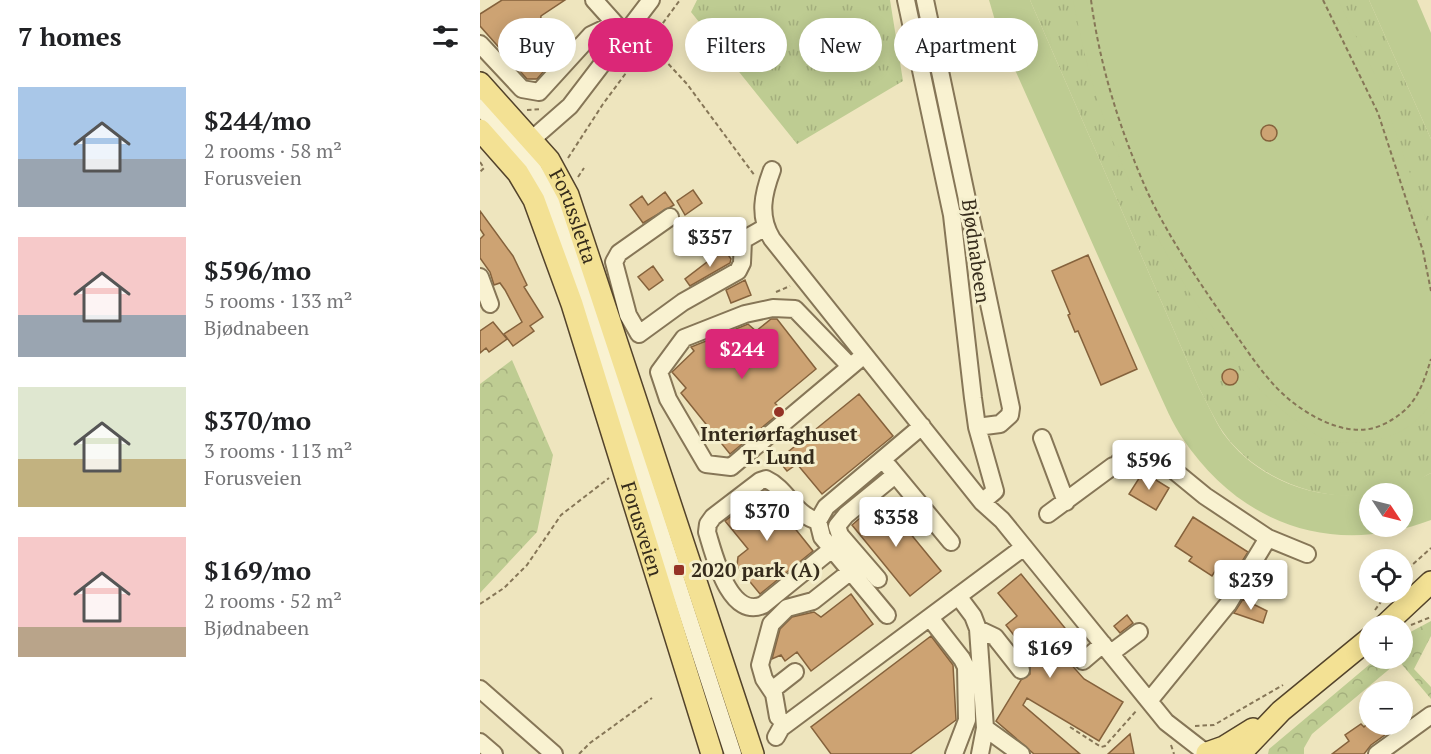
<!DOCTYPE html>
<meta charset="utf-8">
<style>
body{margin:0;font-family:"PT Serif",serif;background:#f6f6f6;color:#202124;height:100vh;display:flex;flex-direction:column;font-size:22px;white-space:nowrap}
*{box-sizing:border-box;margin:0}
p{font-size:20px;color:#757577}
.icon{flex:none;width:33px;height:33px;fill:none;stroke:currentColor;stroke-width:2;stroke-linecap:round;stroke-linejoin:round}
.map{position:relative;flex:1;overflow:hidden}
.drawer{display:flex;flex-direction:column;background:#fff;width:480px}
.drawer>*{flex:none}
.banner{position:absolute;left:18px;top:18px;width:570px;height:54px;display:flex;gap:12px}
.needle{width:39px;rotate:125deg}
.tools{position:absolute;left:879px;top:483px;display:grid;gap:12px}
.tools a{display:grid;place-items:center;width:54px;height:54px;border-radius:50%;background:#fff;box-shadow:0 3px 15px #0003;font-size:30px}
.price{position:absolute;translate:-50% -51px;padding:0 14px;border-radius:6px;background:#fff;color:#222;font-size:20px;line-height:39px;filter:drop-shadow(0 2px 3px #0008)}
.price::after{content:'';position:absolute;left:50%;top:36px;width:18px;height:14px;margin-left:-9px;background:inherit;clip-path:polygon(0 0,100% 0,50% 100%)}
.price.on{background:#db2777;color:#fff}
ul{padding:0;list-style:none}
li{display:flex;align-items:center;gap:18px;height:150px;padding:0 18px}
li span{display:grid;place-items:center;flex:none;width:168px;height:120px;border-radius:0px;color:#555}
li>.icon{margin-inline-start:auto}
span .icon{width:72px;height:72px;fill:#fffc;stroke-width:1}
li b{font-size:26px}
h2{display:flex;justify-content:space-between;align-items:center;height:72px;padding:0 18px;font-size:26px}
.tag{padding:0 21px;border-radius:27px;background:#fff;box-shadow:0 3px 15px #0003;font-size:21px;line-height:54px}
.tag.on{background:#db2777;color:#fff}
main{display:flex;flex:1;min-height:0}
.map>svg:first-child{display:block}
.grass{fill:url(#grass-tufts)}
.forest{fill:url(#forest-crowns)}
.pitch{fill:#becc92}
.building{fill:#cda373;stroke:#85623c;stroke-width:1.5}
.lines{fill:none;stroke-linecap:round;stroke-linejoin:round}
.minor-casing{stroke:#867657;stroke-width:20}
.major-casing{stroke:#53432b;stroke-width:24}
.path{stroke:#867657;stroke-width:2;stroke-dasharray:4.5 3;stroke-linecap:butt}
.minor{stroke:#f9f2d1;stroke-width:16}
.major{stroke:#f3e194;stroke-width:21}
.poi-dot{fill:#953326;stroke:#f5efcd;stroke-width:2}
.labels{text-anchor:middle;stroke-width:6;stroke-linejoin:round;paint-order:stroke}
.street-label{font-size:20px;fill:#352b1b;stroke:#f5efcd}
.poi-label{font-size:20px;font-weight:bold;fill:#352b1b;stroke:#f5efcd}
</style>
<main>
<section class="drawer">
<h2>7 homes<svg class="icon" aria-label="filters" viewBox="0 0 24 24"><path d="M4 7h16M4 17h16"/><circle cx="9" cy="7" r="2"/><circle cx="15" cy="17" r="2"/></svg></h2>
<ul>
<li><span style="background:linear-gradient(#a9c7e8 60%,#9aa5b1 0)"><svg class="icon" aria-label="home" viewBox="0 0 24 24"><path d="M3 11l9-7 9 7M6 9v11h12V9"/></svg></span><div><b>$244/mo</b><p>2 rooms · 58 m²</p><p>Forusveien</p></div></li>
<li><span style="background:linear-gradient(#f6c9c9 65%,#9aa5b1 0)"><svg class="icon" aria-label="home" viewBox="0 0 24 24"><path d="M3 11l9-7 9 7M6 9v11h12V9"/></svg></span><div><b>$596/mo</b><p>5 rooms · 133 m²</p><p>Bjødnabeen</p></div></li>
<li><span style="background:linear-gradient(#dfe7d0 60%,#c2b280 0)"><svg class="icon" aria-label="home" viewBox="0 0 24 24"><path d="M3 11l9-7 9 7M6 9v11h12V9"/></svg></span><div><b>$370/mo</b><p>3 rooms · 113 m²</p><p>Forusveien</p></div></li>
<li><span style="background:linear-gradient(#f6c9c9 75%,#b9a48a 0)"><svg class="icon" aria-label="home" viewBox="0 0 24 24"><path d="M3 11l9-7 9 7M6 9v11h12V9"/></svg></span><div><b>$169/mo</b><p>2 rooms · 52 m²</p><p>Bjødnabeen</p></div></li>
</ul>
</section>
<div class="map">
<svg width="951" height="754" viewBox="0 0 951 754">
<defs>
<pattern id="grass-tufts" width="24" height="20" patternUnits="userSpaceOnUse" patternTransform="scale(1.5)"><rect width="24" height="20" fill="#becc92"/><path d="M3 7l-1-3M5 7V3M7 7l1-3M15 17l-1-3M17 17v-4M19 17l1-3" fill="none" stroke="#a4af7d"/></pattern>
<pattern id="forest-crowns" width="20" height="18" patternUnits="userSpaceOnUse" patternTransform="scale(1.5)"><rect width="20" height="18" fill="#becc92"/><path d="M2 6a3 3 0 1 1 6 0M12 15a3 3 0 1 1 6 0" fill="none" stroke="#a4af7d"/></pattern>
</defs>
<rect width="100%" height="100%" fill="#eee5be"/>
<path class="grass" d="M217 0H410L423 81 317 144 211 12Z
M550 0H889L951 139V473C940 479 927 488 914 491 854 507 780 485 743 432 734 419 727 402 719 388Z"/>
<path class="forest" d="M32 360 73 455 57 532 0 593V384Z
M951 621V636L934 669 951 687V699L919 661 832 734 824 748V754H788L789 749 896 659 922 658 923 636Z"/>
<path class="pitch" d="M509 0H550L719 388C727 402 734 419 743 433 776 479 835 501 889 494L890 526H922V494L898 493 915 491 951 473V520C853 557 761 525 703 439 692 423 684 403 676 386L519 34Z
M593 0H858L896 77 951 233V402C938 426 911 440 884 442 871 444 857 443 844 439 836 436 828 429 821 424 784 400 760 367 735 331 692 269 656 203 629 131 612 89 602 45 593 0Z
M889 0H937L951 33V139Z"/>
<path class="building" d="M22 0H85L61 16 58 47 71 63 57 79H47L0 26V14Z
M781 133a8 8 0 1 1 16 0a8 8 0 1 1-16 0Z
M213 190 222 203 205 215 197 201Z
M185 192 194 205 163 223 150 205 162 196 168 205Z
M0 211 33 256 47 285 44 287 63 317 50 326 54 331 33 346 24 334 42 322 25 290 20 283 14 285 10 272 0 258V239L4 235 0 229Z
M244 249 251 259 250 263 210 286 205 279Z
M608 255 657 369 621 385 598 331 595 332 588 315 590 314 572 271Z
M173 266 183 280 169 290 158 277Z
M265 280 271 295 251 303 246 290Z
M291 319H297L336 369 295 403 302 411 250 454 201 393 206 388 192 372 214 351 211 347 268 324 276 331Z
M13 322 27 339 9 352 6 348 0 353V331Z
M742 377a8 8 0 1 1 16 0a8 8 0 1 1-16 0Z
M379 394 413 436 342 494 317 464 307 471 298 460Z
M663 472 689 488 676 510 649 494Z
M285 491 333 551 280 594 257 566 258 557 268 549 245 521Z
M402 499 461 571 430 596 372 525Z
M713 517 768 552 750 581 735 571 732 576 709 561 712 557 695 546Z
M541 574 598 644 588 661 604 679 643 702 619 741 547 698 543 705 600 754H554L516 721 541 680 550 674V665L553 660 526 625 537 616 518 593Z
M371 594 393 624 331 671 317 652 305 661 301 655 292 659 300 629 312 617 334 612 341 617Z
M763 599 787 611 783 623 754 613Z
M647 615 653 623 640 633 634 626Z
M451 636 473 665 476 720 430 754H351L331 727Z
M881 724 884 727 887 724H920L891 745 884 754H852L869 741 865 735Z
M650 734 654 754H628Z"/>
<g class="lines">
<defs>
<path id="minor" d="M114 0 140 29
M426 0 472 215 493 398 497 427 515 491 502 502
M445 0 531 408 530 415 520 424 497 427
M0 44 42 89 59 92 111 35 134 24
M0 107C31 139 59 169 76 211L253 754
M42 148 90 106 171 0
M292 170C283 194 278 216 292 239L502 502 522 520 686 722 726 753
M190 217 139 253 134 262 148 315 159 334 203 302 258 271 262 263 263 240 286 227
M0 277 10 304
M370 366 315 309 293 308 265 314 204 338 179 372 188 399 226 464 251 467 383 356
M562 438 586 502
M639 462 669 450 725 496 788 538 827 554
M409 467 471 542
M568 514 633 466
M338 521C314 515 308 489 286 479L280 481 233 517 228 524 227 532C234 554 249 620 283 605L352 549
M398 579 360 535 357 526 366 515 415 475
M478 596 493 616 498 629 505 728 500 754
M407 615 342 537 338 521 346 507 442 426
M450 618 482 659 486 667 487 720 474 754
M498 629 515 637 541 670
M631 653 659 632
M603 661 623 644
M0 689 74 754
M292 690 315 672
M669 701 748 604 788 538
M298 717 294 694 284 679 280 665 291 624 307 608 333 601 371 571
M505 728 541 754
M296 737 301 728 544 547
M0 742 14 754
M897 754 951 715"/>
<g id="major">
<path id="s1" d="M0 83 69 160 88 195 273 754"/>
<path id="s2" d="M0 130 38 173 54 200 92 304 232 754"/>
<path d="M904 626 951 582"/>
<path d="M727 753 744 747 773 729"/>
<path d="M760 754 801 711 890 638"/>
</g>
</defs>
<use href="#minor" class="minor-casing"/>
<use href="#major" class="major-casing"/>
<path class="path" d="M611 0C620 67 640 130 667 191 690 241 729 297 761 342 775 362 791 385 811 401 835 420 872 439 902 425 934 410 941 391 951 359
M843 0 898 113 943 251 951 291
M168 42 207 84 275 176
M47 110 62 109
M88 158 123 104 200 0
M0 162 4 168 0 172
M98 177 104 168
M296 292 310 286
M922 574 951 548
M0 604 24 588 47 565 81 515 129 478
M895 610 908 592
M931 625 951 617
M715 726 734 725 803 685
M590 727 621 747 625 746 657 710
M691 745 694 754
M99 754 110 743 172 698"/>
<use href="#minor" class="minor"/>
<use href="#major" class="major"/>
</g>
<g class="poi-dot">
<circle cx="299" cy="412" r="6"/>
<rect x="193" y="564" width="12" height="12" rx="3"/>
</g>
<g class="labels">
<g class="street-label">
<text dy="7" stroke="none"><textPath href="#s1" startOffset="165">Forussletta</textPath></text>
<text transform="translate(496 251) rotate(82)" y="7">Bjødnabeen</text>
<text dy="7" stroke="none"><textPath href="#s2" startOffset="435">Forusveien</textPath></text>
</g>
<g class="poi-label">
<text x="299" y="441">Interiørfaghuset<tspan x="299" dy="23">T. Lund</tspan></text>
<text x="211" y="577" text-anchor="start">2020 park (A)</text>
</g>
</g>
</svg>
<div class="tools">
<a><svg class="needle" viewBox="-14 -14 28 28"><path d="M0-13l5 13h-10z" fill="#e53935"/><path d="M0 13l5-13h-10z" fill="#757577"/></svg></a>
<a><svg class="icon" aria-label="locate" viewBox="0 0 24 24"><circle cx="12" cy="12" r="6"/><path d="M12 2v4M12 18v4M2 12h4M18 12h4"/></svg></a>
<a>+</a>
<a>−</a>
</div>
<b class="price" style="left:230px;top:268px">$357</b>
<b class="price on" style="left:262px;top:380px">$244</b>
<b class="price" style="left:669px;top:491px">$596</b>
<b class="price" style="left:287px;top:542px">$370</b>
<b class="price" style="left:416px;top:548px">$358</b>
<b class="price" style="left:771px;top:611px">$239</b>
<b class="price" style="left:570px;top:679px">$169</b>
<div class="banner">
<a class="tag">Buy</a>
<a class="tag on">Rent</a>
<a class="tag">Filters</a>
<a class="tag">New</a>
<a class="tag">Apartment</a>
</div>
</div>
</main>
